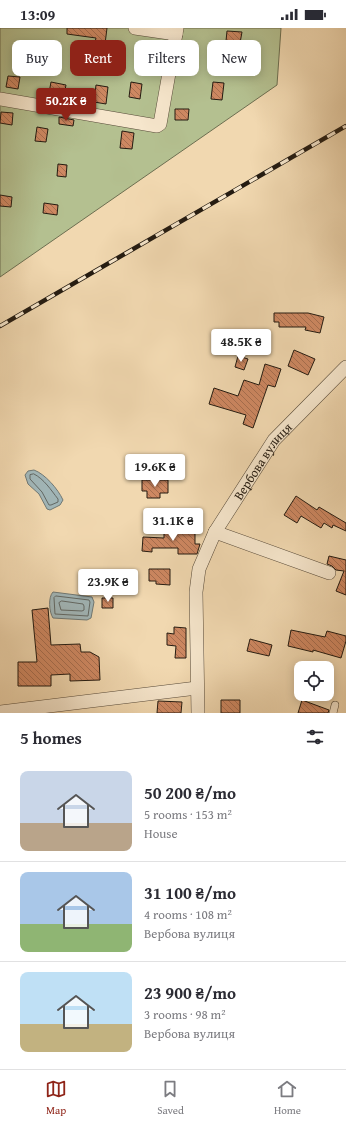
<!DOCTYPE html>
<meta charset="utf-8">
<style>
body{margin:0;font-family:"Gentium Book Plus",serif;background:#f2f2f3;color:#2b2b33;height:100vh;display:flex;flex-direction:column;font-size:15px;white-space:nowrap}
*{box-sizing:border-box;margin:0}
p{font-size:13px;color:#7c7c81}
.icon{flex:none;width:22px;height:22px;fill:none;stroke:currentColor;stroke-width:2;stroke-linecap:round;stroke-linejoin:round}
.map{position:relative;height:685px;overflow:hidden}
.panel{display:flex;flex-direction:column;background:#fff;flex:1}
.panel>*{flex:none}
.guide{position:absolute;left:12px;top:12px;width:322px;height:36px;display:flex;gap:8px}
.buttons{position:absolute;left:294px;top:633px;display:grid;gap:8px}
.buttons a{display:grid;place-items:center;width:40px;height:40px;border-radius:8px;background:#fff;box-shadow:0 2px 10px #0003;font-size:20px}
.price{position:absolute;translate:-50% -34px;padding:0 9px;border-radius:4px;background:#fff;color:#222;font-size:13px;line-height:26px;filter:drop-shadow(0 1px 2px #0008)}
.price::after{content:'';position:absolute;left:50%;top:24px;width:12px;height:9px;margin-left:-6px;background:inherit;clip-path:polygon(0 0,100% 0,50% 100%)}
.price.on{background:#8f2418;color:#fff}
ul{padding:0;list-style:none}
li{display:flex;align-items:center;gap:12px;height:100px;padding:0 20px}
li+li{border-top:1px solid #e1e1e2}
li span{display:grid;place-items:center;flex:none;width:112px;height:80px;border-radius:8px;color:#555}
li>.icon{margin-inline-start:auto}
span .icon{width:48px;height:48px;fill:#fffc;stroke-width:1}
li b{font-size:17px}
h2{display:flex;justify-content:space-between;align-items:center;height:48px;padding:0 20px;font-size:17px}
.tag{padding:0 14px;border-radius:8px;background:#fff;box-shadow:0 2px 10px #0003;font-size:14px;line-height:36px}
.tag.on{background:#8f2418;color:#fff}
.status{display:flex;justify-content:space-between;align-items:center;height:28px;padding:0 20px;background:#fff;direction:ltr}
.status svg{height:11px;fill:currentColor}
.tab-bar{display:flex;justify-content:space-around;align-items:center;height:56px;border-top:1px solid #e1e1e2;background:#fff;font-size:11px;color:#7c7c81}
.tab-bar a{display:grid;justify-items:center;gap:2px}
.tab-bar .on{color:#8f2418}
.map>svg:first-child{display:block}
.garden{fill:#b4c090;stroke:#6c6e50}
.water{fill:#a1b6b8;stroke:#6f7875}
.lines{fill:none;stroke-linecap:round;stroke-linejoin:round}
.shore{stroke:#626864;stroke-width:1}
.building{fill:url(#building-back-hatch);stroke:#241b11}
.service-casing{stroke:#574a39;stroke-width:8}
.minor-casing{stroke:#574a39;stroke-width:14}
.service{stroke:#f6e6cc;stroke-width:7}
.minor{stroke:#f6e6cc;stroke-width:13}
.rail-casing{stroke:#241b11;stroke-width:4.5}
.rail{stroke:#f6e6cc;stroke-width:3;stroke-dasharray:9;stroke-linecap:butt}
.labels{text-anchor:middle;stroke-width:3;stroke-linejoin:round;paint-order:stroke}
.street-label{font-size:13px;fill:#241b11;stroke:#f6e6cc}
</style>
<div class="status"><b>13:09</b><svg viewBox="0 0 49 12"><path d="M0 12V9h3v3zM5 12V6h3v6zM10 12V3h3v9zM15 12V0h3v12zM26 1h20v11H26zM47 4h2v5h-2z"/></svg></div>
<div class="map">
<svg width="346" height="685" viewBox="0 0 346 685">
<defs>
<pattern id="building-back-hatch" width="6" height="6" patternUnits="userSpaceOnUse"><rect width="6" height="6" fill="#ce8862"/><path d="M-1 5l2 2M0 0l6 6M5-1l2 2" fill="none" stroke="#a76e4f"/></pattern>
</defs>
<rect width="100%" height="100%" fill="#f1d8b0"/>
<filter id="stains"><feTurbulence type="fractalNoise" baseFrequency=".005" numOctaves="4"/><feColorMatrix values="0 0 0 0 .2 0 0 0 0 .09 0 0 0 0 .02 0 0 0 .5 -.17"/></filter>
<radialGradient id="worn" r=".72"><stop offset=".6" stop-color="#630" stop-opacity="0"/><stop offset="1" stop-color="#630" stop-opacity=".3"/></radialGradient>
<path class="garden" d="M0 0H281L277 57 0 249Z"/>
<path class="water" d="M34 442C45 446 58 461 63 472L60 477 50 482 47 481 39 466 28 456 25 447 28 443Z
M53 564 92 569 94 574 91 590 87 592 53 590C49 584 48 569 53 564Z"/>
<g class="lines">
<path class="shore" d="M34 446C44 451 51 462 58 471V474L51 477H49L42 464 30 451V447Z
M56 568 89 572 90 574 88 588 55 586 54 570Z
M62 573 83 576 84 578V582L82 583 61 582 59 575Z"/>
</g>
<path class="building" d="M67 0H107L105 16 95 14 96 10 67 6Z
M227 3 242 4 240 15 226 13Z
M221 28 231 29 230 43 220 42Z
M8 48 20 49 18 61 6 59Z
M51 54 66 57 64 67 49 65Z
M131 54 142 56 140 71 129 69Z
M213 54 224 55 222 72 211 71Z
M96 57 108 59 106 76 94 74Z
M175 81H189L188 92H175Z
M1 84 13 85 12 97 0 95Z
M59 89 74 92 73 98 59 96Z
M37 99 48 101 46 114 35 113Z
M122 103 134 105 132 121 120 120Z
M58 136 67 137 66 149 57 148Z
M0 167 12 169 11 179 0 178Z
M44 175 58 177 57 187 43 185Z
M274 285H308L324 289 320 305 305 302 306 299H279V294H274Z
M294 322 315 331 308 347 288 338Z
M238 328 248 331 244 342 235 339Z
M265 336 281 341 275 359 268 357 253 400 243 396 246 387 209 376 214 360 238 368 244 352 259 357Z
M142 452H168V465H160V470H147V463H142Z
M296 468 317 482 319 479 346 495V503L333 497 332 500 324 495 321 500 301 488 297 495 284 487Z
M164 503H195V516H200L197 526H178V520H152V524L142 523 143 509 164 510Z
M329 528 346 532V567L336 563 344 543 336 542 332 538 327 536Z
M149 541H170V557L156 556V553H149Z
M102 570H113V580H102Z
M48 580 51 617 80 616 81 624H90L99 629 100 652 70 653V646L51 647V658H18V634H37L32 582Z
M174 599 186 600V630H175L176 618 167 617V605L174 606Z
M291 602 325 609 327 603 346 608V613L341 630 313 622V624L288 618Z
M250 611 272 617 269 628 247 623Z
M221 672H240V685H221Z
M302 672 329 682 328 685H298Z
M158 673 182 674 181 685H157Z"/>
<g class="lines">
<defs>
<path id="service" d="M333 685 335 677"/>
<g id="minor">
<path d="M135 0 176 6"/>
<path d="M0 71 157 98 160 96 177 0"/>
<path d="M215 504 329 545"/>
<path d="M0 684 197 660"/>
<path id="s1" d="M198 685 196 564 199 541 215 504 274 412 346 339"/>
</g>
</defs>
<use href="#service" class="service-casing"/>
<use href="#minor" class="minor-casing"/>
<use href="#service" class="service"/>
<use href="#minor" class="minor"/>
<defs>
<path id="rail" d="M0 298 346 98"/>
</defs>
<use href="#rail" class="rail-casing"/>
<use href="#rail" class="rail"/>
</g>
<g class="labels">
<g class="street-label">
<text dy="5" stroke="none"><textPath href="#s1" startOffset="270">Вербова вулиця</textPath></text>
</g>
</g>
<rect width="100%" height="100%" filter="url(#stains)"/>
<rect width="100%" height="100%" fill="url(#worn)"/>
</svg>
<div class="buttons">
<a><svg class="icon" aria-label="locate" viewBox="0 0 24 24"><circle cx="12" cy="12" r="6"/><path d="M12 2v4M12 18v4M2 12h4M18 12h4"/></svg></a>
</div>
<b class="price on" style="left:66px;top:94px">50.2K ₴</b>
<b class="price" style="left:241px;top:335px">48.5K ₴</b>
<b class="price" style="left:155px;top:460px">19.6K ₴</b>
<b class="price" style="left:173px;top:514px">31.1K ₴</b>
<b class="price" style="left:108px;top:575px">23.9K ₴</b>
<div class="guide">
<a class="tag">Buy</a>
<a class="tag on">Rent</a>
<a class="tag">Filters</a>
<a class="tag">New</a>
</div>
</div>
<section class="panel">
<h2>5 homes<svg class="icon" aria-label="filters" viewBox="0 0 24 24"><path d="M4 7h16M4 17h16"/><circle cx="9" cy="7" r="2"/><circle cx="15" cy="17" r="2"/></svg></h2>
<ul>
<li><span style="background:linear-gradient(#c9d6e8 65%,#b9a48a 0)"><svg class="icon" aria-label="home" viewBox="0 0 24 24"><path d="M3 11l9-7 9 7M6 9v11h12V9"/></svg></span><div><b>50 200 ₴/mo</b><p>5 rooms · 153 m²</p><p>House</p></div></li>
<li><span style="background:linear-gradient(#a9c7e8 65%,#8fb573 0)"><svg class="icon" aria-label="home" viewBox="0 0 24 24"><path d="M3 11l9-7 9 7M6 9v11h12V9"/></svg></span><div><b>31 100 ₴/mo</b><p>4 rooms · 108 m²</p><p>Вербова вулиця</p></div></li>
<li><span style="background:linear-gradient(#bfe0f5 65%,#c2b280 0)"><svg class="icon" aria-label="home" viewBox="0 0 24 24"><path d="M3 11l9-7 9 7M6 9v11h12V9"/></svg></span><div><b>23 900 ₴/mo</b><p>3 rooms · 98 m²</p><p>Вербова вулиця</p></div></li>
</ul>
</section>
<nav class="tab-bar">
<a class="on"><svg class="icon" aria-label="map" viewBox="0 0 24 24"><path d="M3 6l6-2 6 2 6-2v14l-6 2-6-2-6 2zM9 4v14M15 6v14"/></svg>Map</a>
<a><svg class="icon" aria-label="saved" viewBox="0 0 24 24"><path d="M7 4h10v16l-5-4-5 4z"/></svg>Saved</a>
<a><svg class="icon" aria-label="home" viewBox="0 0 24 24"><path d="M3 11l9-7 9 7M6 9v11h12V9"/></svg>Home</a>
</nav>
